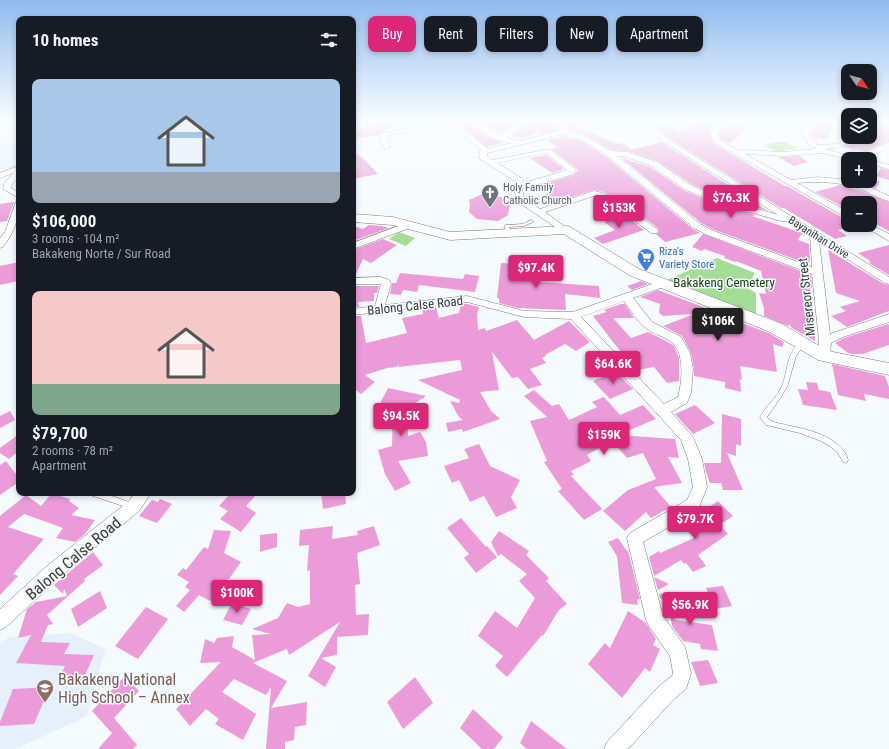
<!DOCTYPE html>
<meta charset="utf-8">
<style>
body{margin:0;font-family:"Roboto Condensed",sans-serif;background:#242831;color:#f1f3f6;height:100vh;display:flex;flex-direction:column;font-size:15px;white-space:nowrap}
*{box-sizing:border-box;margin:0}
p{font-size:13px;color:#9ea1a6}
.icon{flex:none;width:22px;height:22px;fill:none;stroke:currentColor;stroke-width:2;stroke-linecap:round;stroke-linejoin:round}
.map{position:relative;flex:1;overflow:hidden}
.details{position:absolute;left:16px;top:16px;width:340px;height:480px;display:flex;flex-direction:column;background:#171b24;border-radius:8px;box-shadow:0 2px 6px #0003}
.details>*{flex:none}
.banner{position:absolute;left:368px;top:16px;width:380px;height:36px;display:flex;gap:8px}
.needle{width:26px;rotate:125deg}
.tools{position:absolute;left:841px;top:64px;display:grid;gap:8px}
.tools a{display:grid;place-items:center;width:36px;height:36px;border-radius:8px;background:#171b24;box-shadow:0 2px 6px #0003;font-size:20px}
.price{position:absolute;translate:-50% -34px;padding:0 9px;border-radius:4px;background:#db2777;color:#fff;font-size:13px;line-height:26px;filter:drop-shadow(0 1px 2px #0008)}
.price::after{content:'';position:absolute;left:50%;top:24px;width:12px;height:9px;margin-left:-6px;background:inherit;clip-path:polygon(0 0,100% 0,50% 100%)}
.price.current{background:#222;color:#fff}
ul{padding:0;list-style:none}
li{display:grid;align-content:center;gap:8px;height:212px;padding:0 16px}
li span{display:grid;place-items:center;height:124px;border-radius:8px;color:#555}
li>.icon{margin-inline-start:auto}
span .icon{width:72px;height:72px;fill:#fffc;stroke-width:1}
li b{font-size:17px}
h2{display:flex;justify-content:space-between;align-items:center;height:48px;padding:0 16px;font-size:17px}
.tag{padding:0 14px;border-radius:8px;background:#171b24;box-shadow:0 2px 6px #0003;font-size:14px;line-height:36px}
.tag.current{background:#db2777;color:#fff}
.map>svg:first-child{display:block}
.built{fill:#e5f0fa}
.green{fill:#a4de96}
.building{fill:#eb9cd8}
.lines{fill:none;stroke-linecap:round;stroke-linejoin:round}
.service-casing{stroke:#777b7f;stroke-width:1}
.minor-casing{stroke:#777b7f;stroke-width:1}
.secondary-casing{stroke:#777b7f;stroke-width:1}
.service{fill:#fff;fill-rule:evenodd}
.minor{fill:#fff;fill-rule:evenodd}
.secondary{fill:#fff;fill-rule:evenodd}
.labels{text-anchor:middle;stroke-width:3;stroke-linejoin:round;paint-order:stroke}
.far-worship-label{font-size:11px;fill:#5b616d;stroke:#f5fafe;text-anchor:start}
.far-street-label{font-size:11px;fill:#383a3b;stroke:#f5fafe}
.far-shop-label{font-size:11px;fill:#366cbe;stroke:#f5fafe;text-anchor:start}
.park-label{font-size:13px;fill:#1f4614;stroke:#f5fafe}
.street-label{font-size:13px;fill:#383a3b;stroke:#f5fafe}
.near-street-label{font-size:16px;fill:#383a3b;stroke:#f5fafe}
.near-education-label{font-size:16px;fill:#785e54;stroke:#f5fafe;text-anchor:start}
</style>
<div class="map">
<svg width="889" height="749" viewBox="0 0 889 749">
<rect width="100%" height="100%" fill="#f5fafe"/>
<path class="built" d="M0 121H19V166L11 170H0Z
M71 633 105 649 87 716 16 749H0V642L11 637Z"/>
<path class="green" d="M783 141 797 148 778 152 764 145Z
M399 232 415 238 406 246 389 239Z
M717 258 755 273 747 288 756 293V314L667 280Z"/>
<path class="building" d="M387 121H407L382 133 378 136 353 138V131L370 124 373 125Z
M455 121H469L473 126 482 134 504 143 487 147Z
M479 121H519L501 134Z
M530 121H556L558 130 541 134 538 132 528 137H511Z
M564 121H577L579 127 591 132H590L616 144 623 143 631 150 662 142 768 211 727 199 693 185 657 161 627 151 611 150 588 137 568 130Z
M697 121H725L717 124 709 133 713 143 785 186H787L848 221V225L856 226 838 230 847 236 835 239 784 208H781L670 139 654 126 667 124 680 132Z
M814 121H833L830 125 833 126 826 139 812 137 811 131Z
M870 122 889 128V142L867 152 843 147 858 143 851 142 856 137H870Z
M736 123 750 126 730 143H728L720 139 719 133 723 128Z
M564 136 582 141 605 156 693 229 700 233 665 242 656 234 659 232 658 228 619 200 604 192 594 190 557 202 545 194 552 191 541 185 571 176 578 170 552 149 558 148 548 140Z
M353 151 365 160 378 174 353 179Z
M546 155 564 169 552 173 530 158Z
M800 156 808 162 794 166 778 157Z
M621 158 650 167 685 191 720 205 756 215 752 216 802 233 798 240 809 244 810 260 808 264 712 229 701 223Z
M881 168 889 170V180L876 176Z
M862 181H880L876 189 861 183Z
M840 185 862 191 889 202V231L870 221V203H848V207L845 208 815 192Z
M480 195 502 197 510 203 508 215 498 221 477 219 469 212 470 205 469 200Z
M14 202 7 221 0 222V204Z
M625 215 644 230 603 244 594 238 615 230 604 222Z
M369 225 382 226 389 228 353 241V226L363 229Z
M703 234 811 275 812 288 810 287 815 322V341L792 328 789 324 788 326 764 316V308L759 293 766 294 761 271 736 261 735 262 724 258 725 256 704 249 702 251 692 247Z
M383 239 397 245 371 263 363 259 355 276H353V250Z
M889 245V275L869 263 870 261 858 253Z
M828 250 884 284 889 285V311L847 327 831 316 846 311 840 307 860 301 836 293Z
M19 262 18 281 0 285V266Z
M501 263 539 265V282L599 286 600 298 565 294 566 310 517 308 499 303V298H497Z
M400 273 463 279 465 274 479 276 475 292 419 285 417 292 403 290 401 295 390 294 392 283H396Z
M641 281 648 284 632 290 627 286Z
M355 286H379L377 293H374V301L358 302 359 307H353Z
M658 290 711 310 710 325 714 328 720 325V315L769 333 784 342 782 347 773 344 777 372 740 366 742 380 740 379 741 392 725 388V382L694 376V369L691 353 682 336 663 326 694 314 663 316 659 313 660 304 640 297Z
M461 304H467L479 307 477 315 478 330 485 328 486 331 517 320 534 340 569 321 590 342 576 351 565 344 545 355 546 356 542 358 546 363 530 369 542 385 528 389 518 377 512 378 492 352 499 390 480 392 491 411 500 419 463 432 462 429 448 432 446 423 463 420 459 417 450 401 459 403 460 400 418 380 462 370 460 360 398 367 399 364 396 367 387 368 365 375 375 382 361 394 353 388V316H361L366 343 407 333 402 318 423 314 422 309 436 307 439 318 459 313Z
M621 304H625L634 318H613L631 338 648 332 666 341 674 346 679 358V381L667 383 654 367 637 370 627 356H625L613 342 593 316 607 312 604 310Z
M888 324 889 325V345L863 354H853L848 353 835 343 844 338Z
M832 364 885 376 889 387V399L864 394 866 401 838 395Z
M616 372 633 389 610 399 593 381Z
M806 382 817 383 819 390 830 392 837 410 803 405 798 389 808 390Z
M388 388 426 396 408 408V436L420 432 426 442 428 456 398 461 411 483 395 491 385 474 378 450 392 446 393 413 396 411 378 407Z
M534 390 552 406 559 404 569 420 597 407 592 402 604 397 620 415 643 405 656 419 618 435 675 439 679 458 668 457 682 483 654 487 671 507 651 518 646 512 625 531 603 511 628 490 656 479 643 453 627 458 612 441 587 455 591 461 571 471 574 475 571 476 602 509 584 520 558 491 562 489 544 462 547 461 530 421 547 417 524 396Z
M695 405 715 423 693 434 675 414Z
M10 411 15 420 0 428V416Z
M722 414 741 419V446L736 444V456L727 453 743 490H723L721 483H710L706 472 704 463H721Z
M19 434V451L9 459 0 453V448Z
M479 444 490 466 520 480 511 497 517 508 496 517 484 496 470 502 459 480 452 483 444 466 469 458 464 449Z
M6 461 19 478V482L0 495V465Z
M52 493 70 499 69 501 79 508 71 515 95 520 85 534 75 542 56 538 63 528 24 514 8 527 44 539 13 574 18 576 0 595V516L26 495 41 506Z
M231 493H258L246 506 256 513 241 532 220 519 228 511 219 506Z
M321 493H345L346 504 323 509Z
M160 499 172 504 157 523 139 516 152 500 158 502Z
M718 501 733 516 719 525 728 534 698 555 706 566 693 572 686 563 684 564 681 560 654 576 649 557 659 551 660 553 694 538 682 525Z
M461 518 486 547 487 546 497 557 476 573 464 558 469 554 447 528Z
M333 526 332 539 358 535 357 531 374 526 380 545 357 553 360 584 355 585 356 615 369 614 368 635 337 637V655L321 658 336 667 325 687 308 676 340 622 289 655 287 649 253 663 287 681 271 708 307 702 306 725 295 727 294 740 285 742V749H266L271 687 266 695 234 679 222 692 256 714 243 740 215 724 219 719 206 709 190 726 176 709 221 662 200 663 205 639 214 643 217 638 234 636 232 647 255 660 252 635 271 634 252 629 278 618 287 603 298 607 310 604V570L307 571 309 545 299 546 300 530Z
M214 530 231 531 224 553 241 562 229 579H227L210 601 199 595 184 612 176 606 190 590 185 587 189 582 177 575 183 568 186 570 204 547 208 549Z
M499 531 529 551 526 555 549 578 546 581 567 604 559 610 543 636 542 635 507 677 495 666 503 656 478 636 495 611 517 628 535 598 519 581 527 574 501 554 498 556 491 542Z
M277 533V547L260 552V535Z
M618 538 627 551H628L640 599 637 600 638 605 622 603 617 556 608 542Z
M93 552 103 565 84 579 85 581 47 615 53 624 48 625 41 642 70 643 64 654 94 655 82 682 58 681 65 666 16 663 31 635 18 638 27 609 36 602 67 596 64 589 63 594 54 585Z
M654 577 669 584 658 590Z
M723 586 732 606 715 609 706 588Z
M100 591 107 608 78 627 71 609Z
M682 592 675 620 712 625 718 651 701 649 700 644 683 641 672 626 668 602 660 598 659 594Z
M232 603 251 609 242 625 223 620Z
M146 607 168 619 138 659 115 646Z
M628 611 646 623 656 639 653 645 660 649 650 672 645 668 622 698 588 664 605 643 610 648Z
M708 660 718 683 700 686 691 662Z
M125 676 139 691 114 718 137 745 133 749H98L112 733 92 711Z
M415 677 433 703 403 729 387 702Z
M50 687 34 724 0 726V722L13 689Z
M473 709 503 737 494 749H482L460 728Z
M531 721 567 749H527L520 743Z"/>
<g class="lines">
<defs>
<path id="service" d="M531 220 533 221V222L524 226 509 227 512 233 510 234H508L504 226 506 225 523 224Z
M716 303 719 305 718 325 715 327 712 325 713 305Z
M803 342 806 344 801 349 796 356 787 387 781 397 767 417C772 423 779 423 786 425 805 429 830 434 842 449 845 452 847 456 848 460L847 462 845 463 843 462 838 453 830 446 821 441 800 433 766 425 760 417C766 406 777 398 782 386 788 372 786 349 803 342Z
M89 493H103L135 504 136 506 135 508 132 509 90 495Z"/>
<path id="minor" d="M443 121H453L488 149 512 143C498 141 478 133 470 121H477L501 136 521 121H528L507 138 520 141 560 131 557 121H563L567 131 587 138 611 151 627 152 657 162 692 186 727 200 778 215 665 142 646 127 651 126 669 140 889 277V284L885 283 819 241 830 334 889 314V322L843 337 831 343 830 356 828 359 824 360 820 359 818 356 819 341 812 274 705 234 694 228 606 155 583 140 564 134 487 153V156L492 160 550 149 576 170 571 175 524 188 522 189 524 198 540 209 594 191 603 193 618 201 657 229 658 231 657 233H651L613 204 594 196 545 212 568 229 567 231H561L517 201 514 189 517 186 516 182 480 159 479 152 482 150 448 123 387 136 390 147 386 149 382 147 380 137 382 134ZM546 153 567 170 524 183 523 179 497 163ZM617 156H623L651 166 686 190 721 204 781 221H787L810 235 812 267 711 230 700 224Z
M728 121H736L722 127 717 133 719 140 739 151 742 150 784 152 816 149 807 143 802 135 805 127 768 123 765 121 806 123 807 121H813L808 135 818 145C829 144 841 146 848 136L854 137C847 147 837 148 825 149L860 159H848L823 153 784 156 745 154 791 180 817 177 841 179 867 186 889 196V201C880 199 872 194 863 190 842 182 820 181 797 183L848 212V218L845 217 714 142 710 133 718 125Z
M870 160 889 165V169L870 164Z
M19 166V176L12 184 11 188 19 193V198L3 189 4 184 13 173 0 178V173Z
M16 202H19C19 220 14 232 3 247L0 248V238L5 232Z
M409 222 413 225 412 227 353 249V243Z
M870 224 889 234V241L862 225H870Z
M381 277 389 280 391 284 385 305 467 296 524 311 573 312 658 282H666L667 284 666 286 633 298 652 322 681 337 690 353 693 369 691 393 687 403 671 412 693 437 702 459 707 487 698 510 643 542 663 616 685 647 691 673 686 689 673 700 628 749H604L607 742 659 686 672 676 673 673 670 656 649 626 646 620 627 538 630 533 687 500 693 487 688 459 681 440 571 319 524 317 467 302 353 315V309L375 306 381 284H353V278ZM624 301C631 311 637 321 646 328 653 334 663 336 670 341 685 351 682 379 679 393L678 397 664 404 581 317Z
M135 493H151L139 511 59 578 6 627 0 630V609L47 566 129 501Z"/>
<path id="secondary" d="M353 214 393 217 450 232 566 226 570 227 639 269 782 324 828 351 889 363V375L818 360 770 332 629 275 564 234 450 240 393 225 353 222Z"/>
</defs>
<use href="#service" class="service-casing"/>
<use href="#minor" class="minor-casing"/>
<use href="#secondary" class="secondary-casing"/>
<use href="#service" class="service"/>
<use href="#minor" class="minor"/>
<use href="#secondary" class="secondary"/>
</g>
<linearGradient id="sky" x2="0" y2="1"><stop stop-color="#90bbed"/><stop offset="0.54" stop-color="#fafdff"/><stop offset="1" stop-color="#fafdff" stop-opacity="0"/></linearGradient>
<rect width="889" height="225" fill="url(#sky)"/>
<defs>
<symbol id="church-pin" viewBox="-11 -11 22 30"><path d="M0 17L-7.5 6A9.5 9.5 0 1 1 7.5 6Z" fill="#6b7280" stroke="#f5fafe"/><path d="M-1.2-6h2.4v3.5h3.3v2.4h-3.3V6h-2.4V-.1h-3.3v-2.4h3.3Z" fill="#fff"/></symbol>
<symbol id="supermarket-pin" viewBox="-11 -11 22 30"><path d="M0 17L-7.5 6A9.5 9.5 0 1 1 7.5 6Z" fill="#3f7fe0" stroke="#f5fafe"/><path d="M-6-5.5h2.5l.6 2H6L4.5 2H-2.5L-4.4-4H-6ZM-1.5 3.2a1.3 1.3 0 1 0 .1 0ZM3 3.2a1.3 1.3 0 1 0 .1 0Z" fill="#fff"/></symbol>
<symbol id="school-pin" viewBox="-11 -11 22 30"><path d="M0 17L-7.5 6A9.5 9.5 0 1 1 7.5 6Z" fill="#8d6e63" stroke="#f5fafe"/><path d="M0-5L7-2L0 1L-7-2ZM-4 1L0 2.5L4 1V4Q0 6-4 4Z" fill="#fff"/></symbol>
</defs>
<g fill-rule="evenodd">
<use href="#church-pin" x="480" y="183" width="20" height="27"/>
<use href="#supermarket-pin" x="636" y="247" width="20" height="27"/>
<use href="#school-pin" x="35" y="678" width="20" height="27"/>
</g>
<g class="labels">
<g class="far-worship-label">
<text x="503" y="191">Holy Family<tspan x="503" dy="13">Catholic Church</tspan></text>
</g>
<g class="far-street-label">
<text transform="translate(819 237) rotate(32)" y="4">Bayanihan Drive</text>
</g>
<g class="far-shop-label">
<text x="659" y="255">Riza's<tspan x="659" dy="13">Variety Store</tspan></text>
</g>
<g class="park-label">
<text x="724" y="287">Bakakeng Cemetery</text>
</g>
<g class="street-label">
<text transform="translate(806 297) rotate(-96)" y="5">Misereor Street</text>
<text transform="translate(415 305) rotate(-6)" y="5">Balong Calse Road</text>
</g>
<g class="near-street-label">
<text transform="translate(73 558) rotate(-40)" y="6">Balong Calse Road</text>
</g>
<g class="near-education-label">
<text x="58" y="685">Bakakeng National<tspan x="58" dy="18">High School – Annex</tspan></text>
</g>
</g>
</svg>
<div class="tools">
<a><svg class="needle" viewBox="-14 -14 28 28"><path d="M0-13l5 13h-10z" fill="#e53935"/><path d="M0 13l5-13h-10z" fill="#9ea1a6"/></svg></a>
<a><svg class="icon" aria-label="layers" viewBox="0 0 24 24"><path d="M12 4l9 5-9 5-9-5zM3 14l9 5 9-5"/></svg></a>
<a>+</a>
<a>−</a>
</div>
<b class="price" style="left:731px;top:219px">$76.3K</b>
<b class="price" style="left:619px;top:229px">$153K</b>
<b class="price" style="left:536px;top:289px">$97.4K</b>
<b class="price current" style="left:718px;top:342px">$106K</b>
<b class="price" style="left:613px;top:385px">$64.6K</b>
<b class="price" style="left:401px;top:437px">$94.5K</b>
<b class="price" style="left:604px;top:456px">$159K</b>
<b class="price" style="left:695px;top:540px">$79.7K</b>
<b class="price" style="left:237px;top:614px">$100K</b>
<b class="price" style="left:690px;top:626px">$56.9K</b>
<div class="banner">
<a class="tag current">Buy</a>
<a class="tag">Rent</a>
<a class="tag">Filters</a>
<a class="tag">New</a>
<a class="tag">Apartment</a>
</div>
<section class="details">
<h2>10 homes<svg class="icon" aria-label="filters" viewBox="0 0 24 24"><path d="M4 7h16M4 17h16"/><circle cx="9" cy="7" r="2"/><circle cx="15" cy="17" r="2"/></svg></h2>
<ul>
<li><span style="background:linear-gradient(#a9c7e8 75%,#9aa5b1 0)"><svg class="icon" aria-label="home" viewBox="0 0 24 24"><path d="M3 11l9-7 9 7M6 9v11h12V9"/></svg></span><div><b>$106,000</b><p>3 rooms · 104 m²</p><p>Bakakeng Norte / Sur Road</p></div></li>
<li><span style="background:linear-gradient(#f6c9c9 75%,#7fa58c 0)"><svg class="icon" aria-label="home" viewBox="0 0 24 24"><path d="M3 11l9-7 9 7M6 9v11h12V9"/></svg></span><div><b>$79,700</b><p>2 rooms · 78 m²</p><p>Apartment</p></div></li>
</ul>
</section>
</div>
